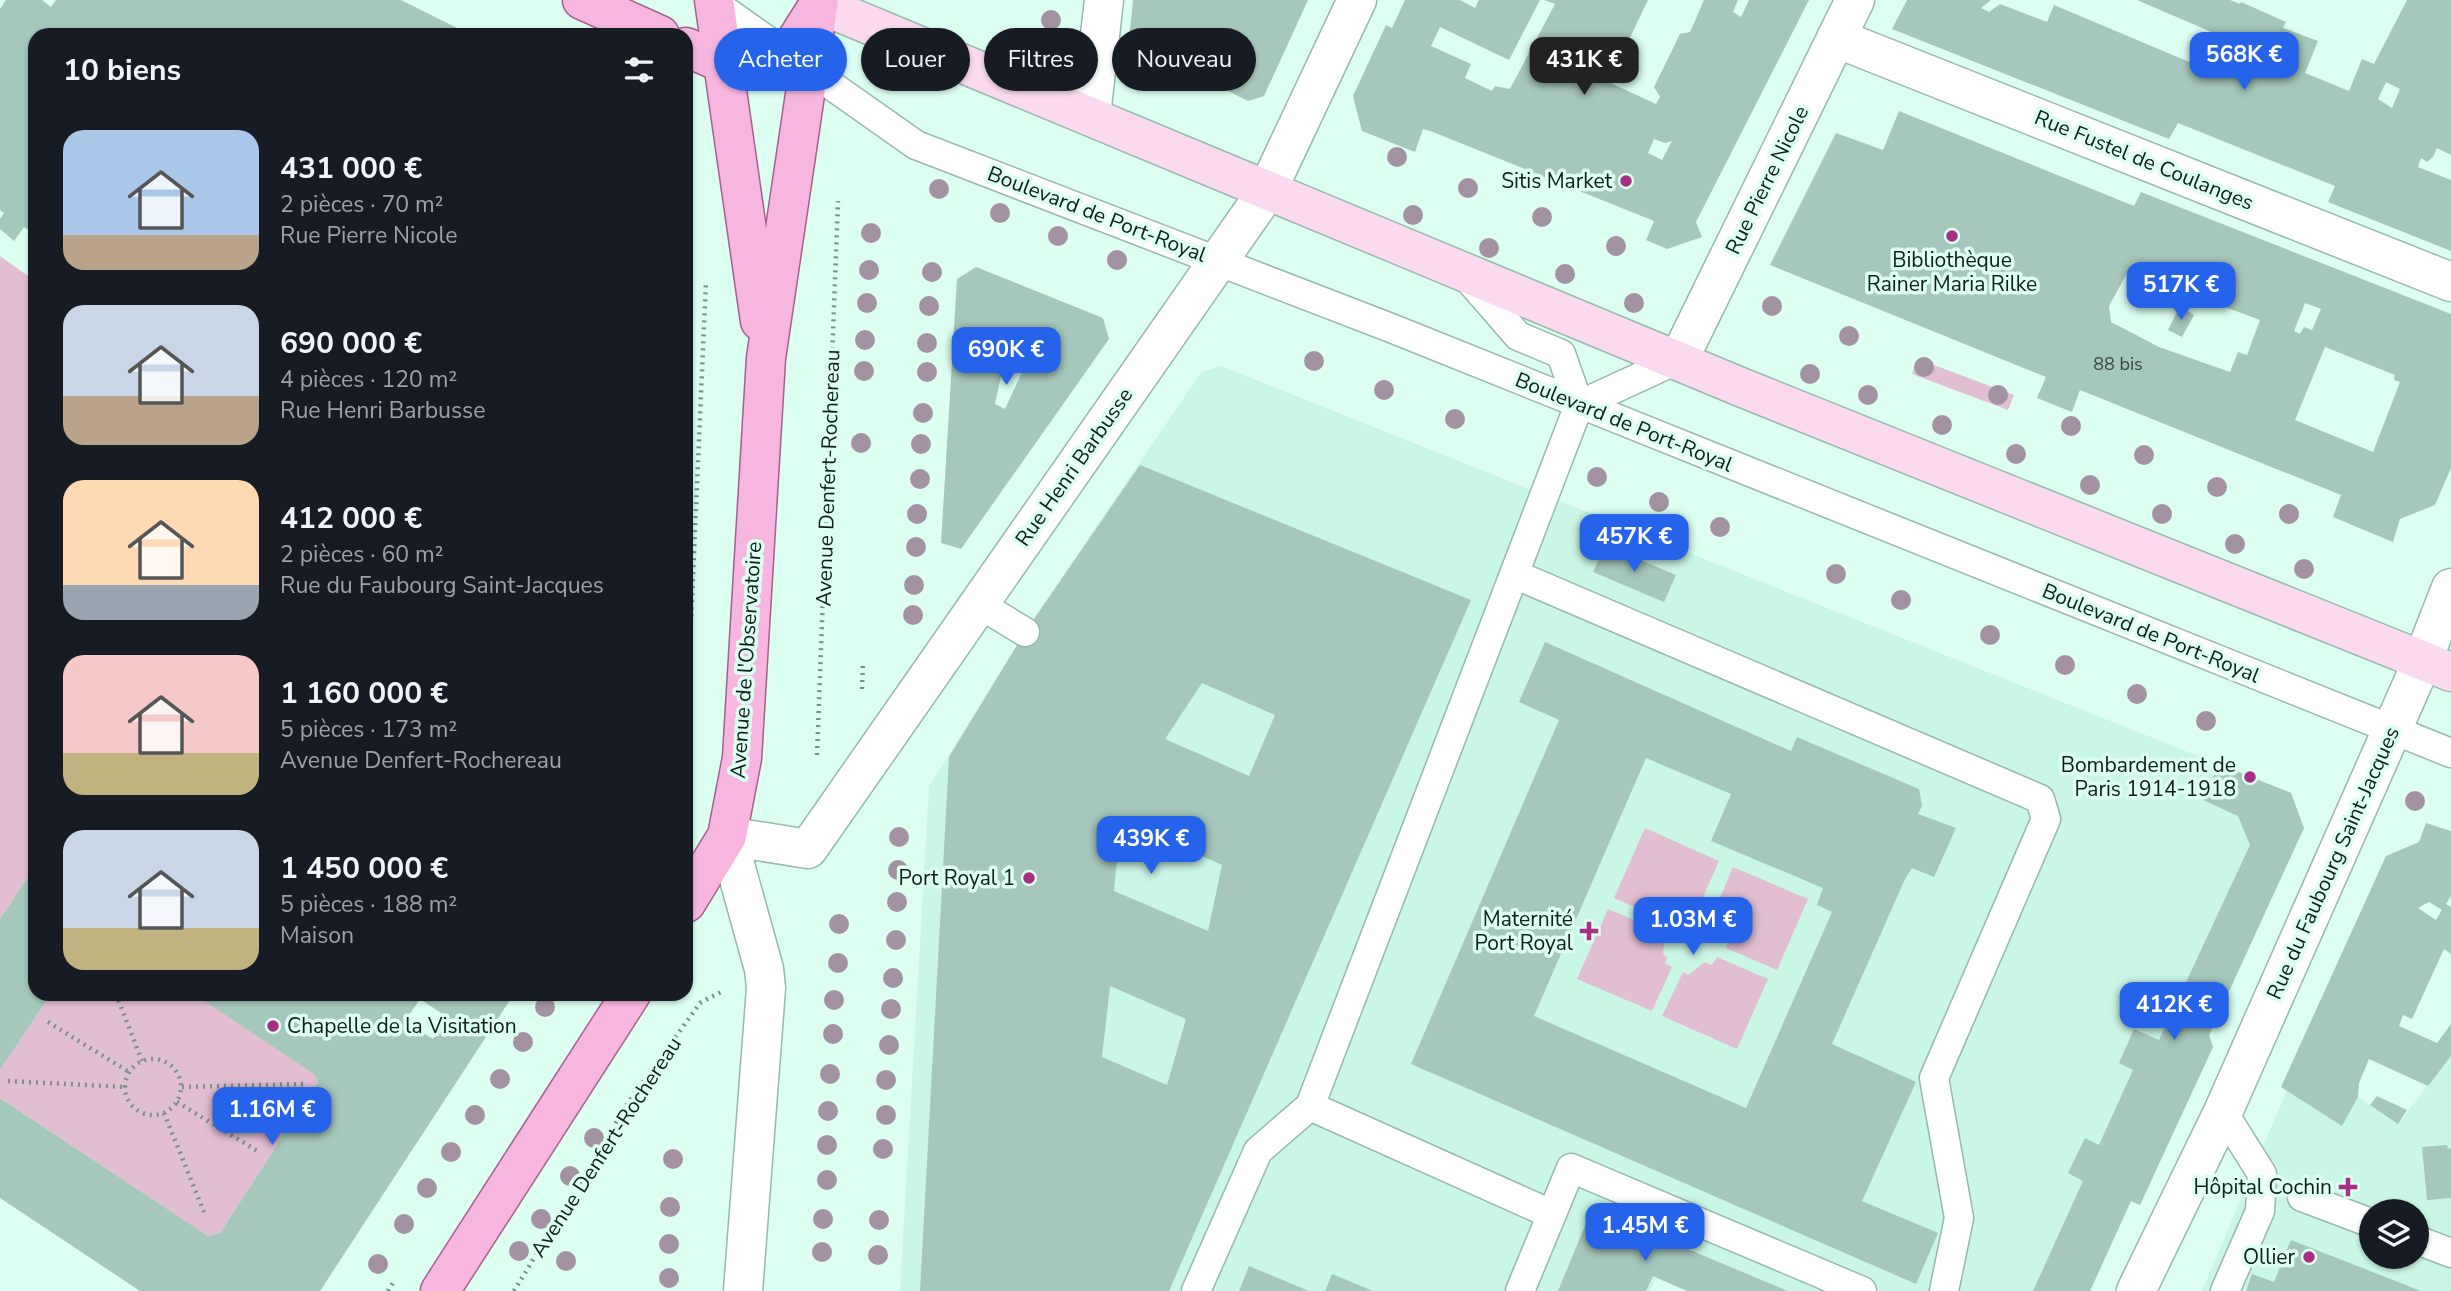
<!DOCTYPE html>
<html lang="fr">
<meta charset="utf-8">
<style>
body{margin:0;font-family:"Nunito Sans",sans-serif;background:#242831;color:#f1f3f6;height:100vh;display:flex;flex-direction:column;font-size:26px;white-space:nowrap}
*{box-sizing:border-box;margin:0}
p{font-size:23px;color:#9ea1a6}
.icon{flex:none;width:38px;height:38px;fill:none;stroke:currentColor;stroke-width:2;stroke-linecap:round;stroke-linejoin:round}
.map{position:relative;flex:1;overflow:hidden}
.drawer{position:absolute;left:28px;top:28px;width:665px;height:973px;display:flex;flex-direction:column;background:#171b24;border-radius:21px;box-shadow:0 2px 5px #0004}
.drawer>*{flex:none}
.banner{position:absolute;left:714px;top:28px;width:665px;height:63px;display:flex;gap:14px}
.tools{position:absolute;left:2359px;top:1199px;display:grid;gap:14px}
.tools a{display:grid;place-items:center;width:70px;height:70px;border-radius:50%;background:#171b24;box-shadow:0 2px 5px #0004;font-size:35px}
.price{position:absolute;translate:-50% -60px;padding:0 16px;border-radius:14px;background:#2563eb;color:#fff;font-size:23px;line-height:46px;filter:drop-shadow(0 2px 4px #0008)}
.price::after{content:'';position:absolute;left:50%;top:42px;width:21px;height:16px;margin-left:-10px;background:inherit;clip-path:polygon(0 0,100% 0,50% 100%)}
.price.selected{background:#222;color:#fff}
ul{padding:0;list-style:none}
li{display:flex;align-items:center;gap:21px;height:175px;padding:0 35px}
li span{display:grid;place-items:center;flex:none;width:196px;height:140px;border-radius:21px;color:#555}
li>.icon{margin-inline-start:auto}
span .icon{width:84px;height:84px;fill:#fffc;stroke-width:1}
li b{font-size:30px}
h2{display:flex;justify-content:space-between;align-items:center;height:84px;padding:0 35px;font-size:30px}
.pill{padding:0 24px;border-radius:32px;background:#171b24;box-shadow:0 2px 5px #0004;font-size:24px;line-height:63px}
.pill.selected{background:#2563eb;color:#fff}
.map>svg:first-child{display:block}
.built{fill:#caf6e6;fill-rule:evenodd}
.green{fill:#e2bed3}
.building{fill:#a6c7bb;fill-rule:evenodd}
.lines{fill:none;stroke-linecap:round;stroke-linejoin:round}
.service-casing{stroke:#97b8ac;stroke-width:31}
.minor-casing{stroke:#97b8ac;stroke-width:41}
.secondary-casing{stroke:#97b8ac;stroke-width:41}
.primary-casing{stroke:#a3618c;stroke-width:41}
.path{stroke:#799188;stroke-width:4.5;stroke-dasharray:2 5;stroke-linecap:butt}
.service{stroke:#fff;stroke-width:28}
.minor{stroke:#fff;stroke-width:38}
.secondary{stroke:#fbdaef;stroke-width:38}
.primary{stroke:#f7b6e0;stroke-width:38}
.tree{fill:#a392a2}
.poi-dot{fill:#a92f84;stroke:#dcfff2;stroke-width:2.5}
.labels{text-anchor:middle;stroke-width:7;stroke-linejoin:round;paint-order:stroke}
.number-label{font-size:18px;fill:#364841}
.street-label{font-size:21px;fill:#101d18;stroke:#dcfff2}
.poi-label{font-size:21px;fill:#101d18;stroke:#dcfff2;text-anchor:end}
</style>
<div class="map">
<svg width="2451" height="1291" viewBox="0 0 2451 1291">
<rect width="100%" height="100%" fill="#dcfff2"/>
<path class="built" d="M1221 366 2291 793 2304 828 2209 1035 2213 1047 2140 1205 2131 1202 2090 1291H1687L1656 1278 1650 1291H900L929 787 1025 632 1201 372Z
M2451 1056V1291H2202L2287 1090 2342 1126 2358 1097 2398 1124ZM2371 1211H2417V1256H2371Z"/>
<path class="green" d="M0 256 35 281V866L0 919Z
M1918 359 2014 395 2008 410 1912 374Z
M1645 828 1719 861 1699 906 1693 903 1678 916 1669 912 1665 921 1614 898Z
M1733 867 1808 899 1777 970 1726 948 1729 939 1721 935 1723 930 1718 921 1720 915 1714 912Z
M1608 909 1660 931 1656 940 1664 944 1663 953 1667 958 1665 963 1672 967 1652 1011 1577 979Z
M1717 957 1768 979 1737 1049 1662 1016 1683 972 1689 975 1704 962 1712 965Z
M51 994H195L316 1075 318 1082 220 1233 208 1236 0 1098V1070Z"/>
<path class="building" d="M6 0H42L51 7 56 0H401L471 35H35V234L24 227 14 241 0 229V219L4 213 0 210V9Z
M1133 0H1308L1264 96 1248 101 1129 41Z
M1405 0H1460L1475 8 1479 0H1540L1509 60 1440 27 1431 46 1471 64 1465 78 1492 91 1495 86 1510 89 1555 4 1544 0H1648L1615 69 1604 72 1602 79 1656 104 1660 97 1654 87 1680 34 1690 32 1704 0H1738L1733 12 1741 17 1749 0H1809L1696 222 1702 237 1667 249 1646 240 1654 221 1433 132 1423 129 1415 152 1362 131 1353 96 1386 25 1392 28ZM1654 139 1665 143 1672 141 1662 160 1648 153Z
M1907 0H1991L1981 8 1989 12 2000 4 2047 22 2054 5 2206 69 2223 37 2137 0H2230L2240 4 2241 2 2286 22 2283 28 2318 41 2305 73 2349 91 2362 59 2374 64 2407 0H2451V155L2437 148 2433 157 2427 162 2421 158 2418 167 2451 180V251L2328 202 2335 186 2178 123 2169 139 1892 29ZM2386 82 2400 89 2392 108 2378 99Z
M1899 111 2134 206 2141 192 2451 314V468L2435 505 2400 519 2393 542 2333 517 2341 495 2080 390 2072 412 2037 398 2046 377 1770 265 1836 133 1883 150ZM2132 264 2187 293 2260 320 2247 355 2238 352 2230 372 2159 347 2111 322 2109 306ZM2305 303 2321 309 2312 330 2304 327 2300 334 2294 331ZM2325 347 2395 375 2394 380 2400 382 2373 452 2295 420Z
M976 267 1103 318 1109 339 961 549 941 543 957 279ZM1007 348 1016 358 1029 357 1005 409 995 404Z
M2180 306 2194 315 2182 337 2168 330Z
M1140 465 1471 600 1169 1291H920L949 757 1025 632ZM1202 683 1275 715 1249 776 1165 739ZM1121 820 1222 865 1208 931 1114 891ZM1110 986 1186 1019 1167 1085 1102 1057Z
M1605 545 1676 575 1664 602 1593 572Z
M1545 642 1791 751 1797 737 1919 789 1922 806 1918 814 1956 828 1934 877 1912 868 1905 879 1832 1044 1916 1082 1862 1201 1938 1233 1916 1284 1411 1064 1559 720 1519 702ZM1646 758 1731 794 1711 841 1823 888 1817 905 1832 912 1746 1108 1534 1016Z
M2219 764 2291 793 2304 828 2209 1035 2213 1047 2140 1205 2131 1201 2090 1291H2033L2083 1181 2068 1173 2085 1138 2099 1145 2133 1070 2119 1063 2134 1029 2159 1040 2250 845 2238 816 2203 800Z
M2426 823 2451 831V896L2446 904 2451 907V954L2444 949 2412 1019 2403 1015 2399 1026 2437 1043 2451 1024V1056L2428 1086 2369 1059 2359 1083 2358 1097 2342 1126 2281 1087 2386 856 2419 842ZM2429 902 2442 910 2436 920 2418 908Z
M35 866V994H51L0 1070V919Z
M194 994H514L320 1291H140L0 1198V1098L208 1236 220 1233 318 1082 314 1074ZM420 999 447 1017 433 1039 405 1021Z
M2377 1096 2407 1110 2398 1124 2370 1105Z
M2447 1145 2448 1149 2451 1148V1198L2427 1200 2422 1147Z
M1592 1209 1788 1291H1687L1653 1276 1646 1291H1558Z
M2291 1240 2421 1291H2246L2252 1274 2274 1282Z
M1249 1266 1309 1291H1239Z
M1332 1274 1373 1291H1325Z"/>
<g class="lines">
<defs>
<path id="service" d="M710 0 916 145 1391 328 2451 753
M1465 275 1518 336 1561 354 1579 405 1310 1106 1551 1214
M1579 405 1679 359
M1514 574 2040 799 2046 819 1934 1078 1959 1218 1944 1291
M979 604 1025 632
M2223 1112 2262 1174 2260 1211 2225 1291
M2302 1197 2371 1223
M2417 1240 2451 1253
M1196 1291 1258 1151 1310 1106
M1520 1291 1571 1168 1862 1291"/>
<path id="minor" d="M1836 38 2451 282
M1091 115 1104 0
M1679 359 1855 0
M743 1291 766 988 764 969 727 836 808 849 1267 191 1357 0
M2136 1291 2223 1112 2422 662 2451 588"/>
<path id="secondary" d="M819 4 1743 388 2451 672"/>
<path id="primary" d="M582 0 660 35
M714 0 760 321
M686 47 722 63 787 55 814 12
M686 903 727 836 742 758 766 358 819 0
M440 1291 631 994"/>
</defs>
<use href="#service" class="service-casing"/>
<use href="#minor" class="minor-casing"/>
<use href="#secondary" class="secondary-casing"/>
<use href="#primary" class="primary-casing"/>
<path class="path" d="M862 689 863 662
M686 735 706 281
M817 755 838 201
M116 994 142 1061
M48 1022 129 1072
M125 1087a28 28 0 1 1 56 0a28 28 0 1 1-56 0Z
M8 1081 125 1087
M182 1087 303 1084
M177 1102 259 1152
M164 1113 204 1212
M388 1291 394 1281
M514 1291 628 1103 700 1003 721 992"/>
<use href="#service" class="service"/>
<use href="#minor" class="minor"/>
<use href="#secondary" class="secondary"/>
<use href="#primary" class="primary"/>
</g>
<g class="tree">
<circle cx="1051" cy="20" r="10"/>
<circle cx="1397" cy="157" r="10"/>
<circle cx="1468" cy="188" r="10"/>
<circle cx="939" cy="189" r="10"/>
<circle cx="1000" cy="213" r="10"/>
<circle cx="1413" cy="215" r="10"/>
<circle cx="1542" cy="217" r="10"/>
<circle cx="871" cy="233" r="10"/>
<circle cx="1058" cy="236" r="10"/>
<circle cx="1616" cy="246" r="10"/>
<circle cx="1489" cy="248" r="10"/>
<circle cx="1117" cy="260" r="10"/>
<circle cx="869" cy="270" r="10"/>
<circle cx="932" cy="272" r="10"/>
<circle cx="1565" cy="274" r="10"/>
<circle cx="867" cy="303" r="10"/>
<circle cx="1634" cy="303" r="10"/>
<circle cx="929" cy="306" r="10"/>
<circle cx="1772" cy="306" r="10"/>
<circle cx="1849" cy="336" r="10"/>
<circle cx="865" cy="340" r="10"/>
<circle cx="927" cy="343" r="10"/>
<circle cx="1314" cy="361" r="10"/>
<circle cx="1924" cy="367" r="10"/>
<circle cx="864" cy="371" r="10"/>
<circle cx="927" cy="372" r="10"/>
<circle cx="1810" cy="374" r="10"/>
<circle cx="1384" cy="390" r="10"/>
<circle cx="1868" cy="395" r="10"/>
<circle cx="1998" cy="395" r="10"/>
<circle cx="923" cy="413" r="10"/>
<circle cx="1455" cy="419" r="10"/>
<circle cx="1942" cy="425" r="10"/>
<circle cx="2071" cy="426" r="10"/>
<circle cx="861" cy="443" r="10"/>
<circle cx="921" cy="444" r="10"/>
<circle cx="2016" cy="454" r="10"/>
<circle cx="2144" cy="455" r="10"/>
<circle cx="1597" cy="477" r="10"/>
<circle cx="920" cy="479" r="10"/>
<circle cx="2090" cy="485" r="10"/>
<circle cx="2217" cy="487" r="10"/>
<circle cx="1659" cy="502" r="10"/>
<circle cx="917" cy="514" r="10"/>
<circle cx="2162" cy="514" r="10"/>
<circle cx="2289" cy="514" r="10"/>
<circle cx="1720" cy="527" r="10"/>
<circle cx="2235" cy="544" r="10"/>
<circle cx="916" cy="547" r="10"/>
<circle cx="2304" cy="569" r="10"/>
<circle cx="1836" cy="574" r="10"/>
<circle cx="914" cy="585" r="10"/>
<circle cx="1901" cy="600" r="10"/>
<circle cx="913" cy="615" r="10"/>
<circle cx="1990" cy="635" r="10"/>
<circle cx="2065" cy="665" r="10"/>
<circle cx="2137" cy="694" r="10"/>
<circle cx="2206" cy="721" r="10"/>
<circle cx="2415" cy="801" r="10"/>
<circle cx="899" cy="837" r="10"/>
<circle cx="898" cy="870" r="10"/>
<circle cx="897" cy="902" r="10"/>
<circle cx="839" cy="924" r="10"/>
<circle cx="896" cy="940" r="10"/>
<circle cx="838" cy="963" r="10"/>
<circle cx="893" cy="978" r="10"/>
<circle cx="834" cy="1000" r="10"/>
<circle cx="545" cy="1007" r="10"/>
<circle cx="891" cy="1009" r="10"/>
<circle cx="833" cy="1034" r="10"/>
<circle cx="523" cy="1042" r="10"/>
<circle cx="889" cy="1045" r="10"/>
<circle cx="830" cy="1074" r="10"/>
<circle cx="500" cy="1079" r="10"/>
<circle cx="886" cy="1080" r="10"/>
<circle cx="828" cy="1111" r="10"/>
<circle cx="475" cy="1115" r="10"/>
<circle cx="886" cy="1115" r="10"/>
<circle cx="594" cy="1138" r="10"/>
<circle cx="827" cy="1145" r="10"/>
<circle cx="883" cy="1149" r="10"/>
<circle cx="451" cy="1152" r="10"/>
<circle cx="673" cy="1159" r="10"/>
<circle cx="570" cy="1176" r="10"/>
<circle cx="827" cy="1180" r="10"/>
<circle cx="427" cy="1188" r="10"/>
<circle cx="670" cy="1207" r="10"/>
<circle cx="541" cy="1219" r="10"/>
<circle cx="823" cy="1219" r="10"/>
<circle cx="879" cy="1220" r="10"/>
<circle cx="404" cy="1224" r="10"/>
<circle cx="669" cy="1244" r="10"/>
<circle cx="519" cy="1251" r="10"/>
<circle cx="822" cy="1252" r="10"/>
<circle cx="878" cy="1255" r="10"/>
<circle cx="566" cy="1261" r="10"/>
<circle cx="378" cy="1264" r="10"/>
<circle cx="669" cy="1278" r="10"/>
</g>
<g class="poi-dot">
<circle cx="1626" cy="181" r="7"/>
<circle cx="1952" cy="236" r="7"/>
<circle cx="2250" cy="777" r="7"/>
<circle cx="1029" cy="878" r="7"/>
<path d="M1585.5 920.5h7v7h7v7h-7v7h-7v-7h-7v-7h7z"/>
<circle cx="273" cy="1026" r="7"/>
<path d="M2344.5 1176.5h7v7h7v7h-7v7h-7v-7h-7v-7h7z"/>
<circle cx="2309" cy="1257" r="7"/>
</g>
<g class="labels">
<g class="number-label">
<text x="2118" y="370">88 bis</text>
</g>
<g class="street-label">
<text transform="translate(2144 160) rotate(22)" y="7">Rue Fustel de Coulanges</text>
<text transform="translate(1767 180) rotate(-64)" y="7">Rue Pierre Nicole</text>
<text transform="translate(1097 214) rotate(21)" y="7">Boulevard de Port-Royal</text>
<text transform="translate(1624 422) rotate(22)" y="7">Boulevard de Port-Royal</text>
<text transform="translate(1074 467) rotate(-55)" y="7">Rue Henri Barbusse</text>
<text transform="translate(828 478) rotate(-88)" y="7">Avenue Denfert-Rochereau</text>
<text transform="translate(2151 633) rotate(22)" y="7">Boulevard de Port-Royal</text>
<text transform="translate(746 660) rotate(-86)" y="7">Avenue de l'Observatoire</text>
<text transform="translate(2333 863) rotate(-66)" y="7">Rue du Faubourg Saint-Jacques</text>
<text transform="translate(606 1147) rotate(-57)" y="7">Avenue Denfert-Rochereau</text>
</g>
<g class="poi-label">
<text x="1612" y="188">Sitis Market</text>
<text x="1952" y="267" text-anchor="middle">Bibliothèque<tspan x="1952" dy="24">Rainer Maria Rilke</tspan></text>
<text x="2236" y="772">Bombardement de<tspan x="2236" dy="24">Paris 1914-1918</tspan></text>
<text x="1015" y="885">Port Royal 1</text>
<text x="1573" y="926">Maternité<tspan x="1573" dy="24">Port Royal</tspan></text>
<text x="287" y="1033" text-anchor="start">Chapelle de la Visitation</text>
<text x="2332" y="1194">Hôpital Cochin</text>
<text x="2295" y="1264">Ollier</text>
</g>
</g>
</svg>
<div class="tools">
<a><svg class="icon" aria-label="layers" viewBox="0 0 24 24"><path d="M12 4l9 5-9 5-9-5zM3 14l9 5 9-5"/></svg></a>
</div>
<b class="price" style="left:2244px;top:92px">568K €</b>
<b class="price selected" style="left:1584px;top:97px">431K €</b>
<b class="price" style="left:2181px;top:322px">517K €</b>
<b class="price" style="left:1006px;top:387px">690K €</b>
<b class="price" style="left:1634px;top:574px">457K €</b>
<b class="price" style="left:1151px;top:876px">439K €</b>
<b class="price" style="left:1693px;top:957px">1.03M €</b>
<b class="price" style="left:2174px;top:1042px">412K €</b>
<b class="price" style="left:272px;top:1147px">1.16M €</b>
<b class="price" style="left:1645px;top:1263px">1.45M €</b>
<div class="banner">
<a class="pill selected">Acheter</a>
<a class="pill">Louer</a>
<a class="pill">Filtres</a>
<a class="pill">Nouveau</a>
</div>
<section class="drawer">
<h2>10 biens<svg class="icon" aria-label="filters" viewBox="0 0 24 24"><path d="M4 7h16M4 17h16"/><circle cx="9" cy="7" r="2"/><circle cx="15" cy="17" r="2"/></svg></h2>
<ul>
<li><span style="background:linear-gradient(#a9c7e8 75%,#b9a48a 0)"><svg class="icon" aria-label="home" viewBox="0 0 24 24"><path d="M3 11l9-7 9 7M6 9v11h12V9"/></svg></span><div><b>431 000 €</b><p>2 pièces · 70 m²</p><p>Rue Pierre Nicole</p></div></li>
<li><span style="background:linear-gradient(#c9d6e8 65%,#b9a48a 0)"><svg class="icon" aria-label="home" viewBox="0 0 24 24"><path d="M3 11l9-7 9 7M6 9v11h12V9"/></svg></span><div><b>690 000 €</b><p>4 pièces · 120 m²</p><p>Rue Henri Barbusse</p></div></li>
<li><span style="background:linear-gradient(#ffd9b3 75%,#9aa5b1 0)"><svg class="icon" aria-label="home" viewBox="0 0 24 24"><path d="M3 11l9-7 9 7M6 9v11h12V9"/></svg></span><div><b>412 000 €</b><p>2 pièces · 60 m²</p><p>Rue du Faubourg Saint-Jacques</p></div></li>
<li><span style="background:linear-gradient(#f6c9c9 70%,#c2b280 0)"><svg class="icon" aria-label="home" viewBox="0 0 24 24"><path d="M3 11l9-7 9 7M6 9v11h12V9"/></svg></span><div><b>1 160 000 €</b><p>5 pièces · 173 m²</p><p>Avenue Denfert-Rochereau</p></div></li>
<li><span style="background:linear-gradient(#c9d6e8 70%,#c2b280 0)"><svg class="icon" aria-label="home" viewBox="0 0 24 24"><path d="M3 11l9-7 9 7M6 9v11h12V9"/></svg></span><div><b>1 450 000 €</b><p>5 pièces · 188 m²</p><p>Maison</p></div></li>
</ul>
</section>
</div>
